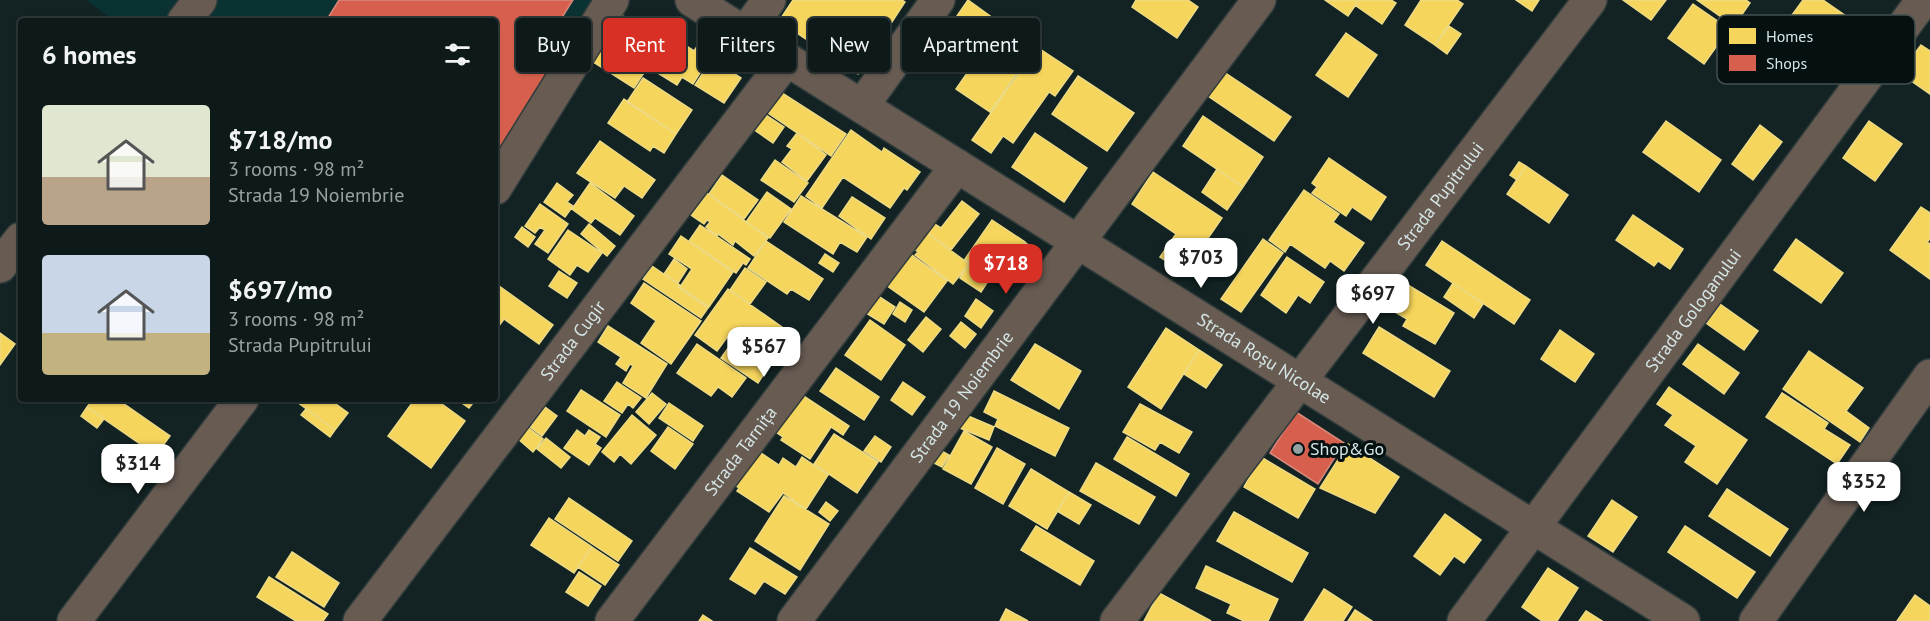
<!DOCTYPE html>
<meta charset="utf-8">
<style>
body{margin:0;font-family:"PT Sans",sans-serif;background:#172323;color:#f1f3f6;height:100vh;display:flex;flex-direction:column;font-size:22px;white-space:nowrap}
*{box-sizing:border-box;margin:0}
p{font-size:20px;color:#9ba1a2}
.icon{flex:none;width:33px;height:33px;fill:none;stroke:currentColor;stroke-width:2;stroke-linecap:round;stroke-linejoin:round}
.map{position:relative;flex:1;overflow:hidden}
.details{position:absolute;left:18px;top:18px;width:480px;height:384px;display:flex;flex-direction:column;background:#0e1a1a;border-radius:6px;box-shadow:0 2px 4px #0004,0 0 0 2px #2e3839}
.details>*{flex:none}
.guide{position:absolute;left:516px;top:18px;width:570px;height:54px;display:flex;gap:12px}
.price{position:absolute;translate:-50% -51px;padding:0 14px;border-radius:12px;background:#fff;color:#222;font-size:20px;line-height:39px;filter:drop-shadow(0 2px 3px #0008)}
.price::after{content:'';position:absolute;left:50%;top:36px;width:18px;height:14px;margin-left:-9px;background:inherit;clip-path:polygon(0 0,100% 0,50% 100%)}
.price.active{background:#d93025;color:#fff}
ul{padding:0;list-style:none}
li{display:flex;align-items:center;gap:18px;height:150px;padding:0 24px}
li span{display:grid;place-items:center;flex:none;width:168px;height:120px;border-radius:6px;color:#555}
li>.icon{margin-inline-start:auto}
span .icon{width:72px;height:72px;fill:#fffc;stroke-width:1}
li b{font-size:26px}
h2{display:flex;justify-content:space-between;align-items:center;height:72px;padding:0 24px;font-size:26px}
.tag{padding:0 21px;border-radius:6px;background:#0e1a1a;box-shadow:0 2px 4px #0004,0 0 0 2px #2e3839;font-size:21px;line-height:54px}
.tag.active{background:#d93025;color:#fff}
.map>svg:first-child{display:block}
.built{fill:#0a3232}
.homes{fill:#f6d55c;stroke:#ecda85;stroke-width:1.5}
.shops{fill:#d6604d;stroke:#d6887b;stroke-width:1.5}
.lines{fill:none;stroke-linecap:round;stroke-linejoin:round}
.minor-casing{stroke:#303c3c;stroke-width:36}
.minor{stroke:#675b52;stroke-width:33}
.poi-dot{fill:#91a1a1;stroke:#051010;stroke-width:2}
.labels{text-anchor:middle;stroke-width:6;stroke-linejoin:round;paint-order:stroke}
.street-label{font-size:18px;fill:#d5e5e5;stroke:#051010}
.poi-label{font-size:18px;fill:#d5e5e5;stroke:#051010;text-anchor:start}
.key{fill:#051010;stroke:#435050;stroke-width:1.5}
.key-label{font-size:16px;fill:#d5e5e5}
</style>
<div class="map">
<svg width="1930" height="621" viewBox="0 0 1930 621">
<rect width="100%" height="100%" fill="#132323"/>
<path class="built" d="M86 0H604L495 175V21H114Z"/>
<path class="homes" d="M793 0H902L905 2 858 74 779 21Z
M968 0 1001 24 982 52 948 29Z
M1136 0H1188L1198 7 1177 38 1132 7Z
M1325 0H1359L1348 16Z
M1359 0H1391L1396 3 1382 24 1355 5Z
M1421 0H1457L1463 4 1435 45 1405 25Z
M1516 0H1539L1532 11Z
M1623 0H1666L1651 20Z
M1697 0H1746L1750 3 1734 26Z
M1803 0H1823L1866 30 1848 54 1792 15Z
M1693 4 1729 29 1704 64 1668 38Z
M617 12 652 35 643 48 655 56 634 88 587 58Z
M662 19 683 32 677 40 694 51 698 45 712 54 693 84 682 77 677 85 648 67 655 56 643 48Z
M1001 24 1035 47 990 112 956 89Z
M1449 26 1461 34 1447 54 1435 45Z
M1346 33 1377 55 1348 97 1316 75Z
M1921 45 1930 51V94L1900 73Z
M1037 47 1073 71 1055 96 1049 92 1013 143 1003 136 991 153 972 140Z
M712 59 741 78 724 103 695 85Z
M1221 70 1291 117 1274 141 1205 94Z
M1078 76 1134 113 1107 151 1052 114Z
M643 78 692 110 676 134 627 102Z
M782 93 846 134 831 156 768 113Z
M624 99 676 134 664 153 653 146 650 151 608 123Z
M763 113 784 127 773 143 753 129Z
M1203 116 1263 157 1243 187 1183 146Z
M1666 121 1721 160 1699 192 1643 152Z
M1869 121 1902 144 1875 181 1843 158Z
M1760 125 1782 142 1753 180 1732 164Z
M851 130 882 152 884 148 920 172 907 190 904 188 890 208 843 177 822 208 806 196Z
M797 133 826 155 807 181 782 162 792 149 787 146Z
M1035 133 1087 168 1064 202 1012 167Z
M600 141 655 180 642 198 624 186 615 198 577 173Z
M1329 158 1386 197 1371 220 1352 207 1346 216 1312 193 1317 187 1312 183Z
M775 160 808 183 794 202 761 180Z
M1519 162 1526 166 1517 180 1510 175Z
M1526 166 1568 195 1549 223 1507 194Z
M1217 169 1243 187 1227 210 1202 192Z
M1153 172 1222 218 1184 273 1160 257 1176 234 1132 204Z
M722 175 758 200 744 219 709 194Z
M557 183 573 195 567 202 573 206 565 217 544 202Z
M590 183 634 216 620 235 595 218 591 223 572 209Z
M1304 190 1339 214 1333 222 1364 243 1344 271 1330 261 1325 268 1290 244 1285 252 1269 240Z
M767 192 791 209 770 238 746 222Z
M707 193 768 238 754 256 735 241 733 245 718 234 717 236 706 227 710 222 707 220 704 224 691 215Z
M801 196 867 237 857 252 840 242 833 254 784 222Z
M852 197 885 218 871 239 839 216Z
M962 201 979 214 951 250 926 232 933 223 941 228Z
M540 204 568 224 548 253 535 244 545 230 540 227 535 233 525 226Z
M1921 207 1930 213V239L1927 242 1930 244V279L1890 250Z
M1633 215 1683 249 1670 269 1658 261 1654 266 1616 240Z
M992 220 1025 242 1013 261 1005 255 981 292 960 278 970 263 965 259Z
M589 224 615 246 607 256 581 234Z
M700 225 750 259 746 265 743 263 736 273 689 241Z
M522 227 535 237 528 247 515 237Z
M568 230 602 253 588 272 577 265 570 275 548 259Z
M923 230 969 264 953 284 915 255 918 252 911 247Z
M681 236 733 272 709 307 680 287 692 269 669 254Z
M1263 239 1283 253 1241 312 1221 299Z
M1796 239 1843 273 1821 303 1774 270Z
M766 241 823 279 809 300 791 289 787 294 748 268Z
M1442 241 1530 300 1514 324 1426 265Z
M1026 243 1039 252 1023 274 1011 265Z
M909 253 947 281 924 312 886 285Z
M825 254 839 263 833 272 819 263Z
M1287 257 1324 282 1310 303 1298 295 1286 313 1261 295Z
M674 259 687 269 678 283 664 274Z
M652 266 680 285 678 287 708 308 701 318 643 279Z
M745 268 766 282 750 304 730 290Z
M559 271 577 283 567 298 549 286Z
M1403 282 1454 313 1435 344 1403 326 1407 319 1388 308Z
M495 283 553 325 539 344 504 319 495 331Z
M644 283 701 321 671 364 641 343 656 321 631 303Z
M1453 283 1483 304 1474 318 1444 297Z
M728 289 789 332 777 349 762 338 755 349 731 332 717 351 695 335Z
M872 292 895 307 884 324 861 310Z
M976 299 993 311 981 328 965 316Z
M900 302 912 310 905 322 893 314Z
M1720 304 1758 331 1744 350 1706 323Z
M926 317 941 329 923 352 908 340Z
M870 320 905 345 881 380 845 355Z
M961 322 976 334 965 348 950 336Z
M608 326 667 364 646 398 623 383 633 366 630 364 626 371 616 364 621 357 598 342Z
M1379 327 1450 371 1434 397 1363 353Z
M1166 328 1199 350 1161 409 1128 387Z
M1560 330 1594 354 1575 382 1541 359Z
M0 333 15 344 0 365Z
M733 341 770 365 758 383 721 358Z
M697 344 746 378 732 397 718 387 711 396 677 373Z
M1035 344 1081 371 1059 409 1011 380Z
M1698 344 1739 373 1724 394 1683 364Z
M1199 350 1222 365 1206 388 1184 374Z
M1809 351 1863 388 1846 411 1869 428 1860 442 1783 389Z
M836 368 879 397 864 420 820 391Z
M617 382 641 398 633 408 628 404 622 413 604 401Z
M903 382 925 397 912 415 891 400Z
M1669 387 1747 440 1717 484 1685 462 1696 446 1665 425 1673 415 1657 404Z
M581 390 620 415 606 437 567 411Z
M994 391 1069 428 1055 456 995 426 998 419 984 412Z
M652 393 666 404 649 424 636 412Z
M799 393 849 426 843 435 831 427 810 459 781 440 783 437 771 429Z
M1782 393 1828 423 1824 429 1850 445 1837 464 1766 417Z
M93 399H117L170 436 156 455 87 407Z
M293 399H329L348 413 335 430Z
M415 399H435L465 421 431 468 388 436Z
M456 399H476L469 408Z
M669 403 703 426 693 441 659 418Z
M1140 404 1192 432 1179 453 1160 442 1155 450 1123 432Z
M87 407 104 419 97 428 81 416Z
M545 407 557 416 542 436 530 427Z
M306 409 335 430 330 437 301 415Z
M961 413 994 427 989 440 955 426Z
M632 415 656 435 631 464 620 454 614 462 602 452Z
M527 427 543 439 533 452 518 439Z
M668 427 693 444 675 469 651 451Z
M577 430 585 436 589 430 600 437 595 444 601 448 589 465 564 448Z
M964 431 992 447 971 484 943 469Z
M834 434 878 462 857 493 814 464Z
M875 436 891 447 881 462 864 451Z
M1127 437 1189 474 1176 496 1114 459Z
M546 438 570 457 561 468 537 449Z
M1348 444 1399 477 1375 513 1320 488Z
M752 447 779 465 783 458 796 467 802 457 828 475 806 509 783 493 769 512 737 491 739 488 729 481Z
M997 448 1025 464 1003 504 975 488Z
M938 449 949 455 942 467 930 461Z
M1261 457 1315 489 1298 518 1244 487Z
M1096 463 1155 497 1139 524 1080 491Z
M1031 469 1069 492 1047 529 1009 506Z
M1727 489 1788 529 1770 556 1709 516Z
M1069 492 1091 505 1079 524 1057 511Z
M784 496 829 524 800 570 755 541Z
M569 498 632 541 618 561 555 519Z
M1612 500 1637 517 1613 552 1588 536Z
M826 502 838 511 830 521 819 512Z
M1234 512 1308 553 1292 582 1217 541Z
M1445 514 1481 540 1464 563 1454 556 1440 575 1414 556Z
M549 518 592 547 574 573 531 545Z
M1036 526 1094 561 1080 585 1021 550Z
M1685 526 1755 572 1737 598 1668 552Z
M592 547 619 565 605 585 578 567Z
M750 548 797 577 785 594 764 581 755 594 730 579Z
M292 552 339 583 324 607 276 577Z
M1206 566 1278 599 1268 621H1244L1227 613 1231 604 1196 588Z
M1548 568 1578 588 1557 621H1542L1522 607Z
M579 572 601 586 588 606 566 592Z
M269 577 328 614 323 621H296L257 597Z
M1324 589 1352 607 1343 621H1304Z
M1159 593 1211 621H1144Z
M1915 595 1930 606V621H1897Z
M1006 609 1028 621H1000Z
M1355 610 1372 621H1348Z
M1586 611 1602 621H1579Z
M703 615 712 621H699Z"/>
<path class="shops" d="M339 0H573L537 57 558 71 495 169V21H326Z
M1296 412 1344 443 1318 484 1270 453Z"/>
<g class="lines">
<defs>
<g id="minor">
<path id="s1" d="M692 0 1683 621"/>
<path d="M184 21 200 0"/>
<path d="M745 33 769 0"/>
<path d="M862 106 938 0"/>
<path d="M495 188 612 0"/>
<path d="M0 266 21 239"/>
<path d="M74 621 242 399"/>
<path id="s2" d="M360 621 787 59"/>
<path id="s3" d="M612 621 957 166"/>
<path id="s4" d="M794 621 1259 0"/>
<path id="s5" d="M1117 621 1590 0"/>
<path id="s6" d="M1464 621 1923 0"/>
<path d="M1756 621 1930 376"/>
</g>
</defs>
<use href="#minor" class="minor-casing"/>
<use href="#minor" class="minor"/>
</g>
<circle class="poi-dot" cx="1298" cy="449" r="6"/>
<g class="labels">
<g class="street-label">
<text dy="6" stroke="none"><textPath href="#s5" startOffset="534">Strada Pupitrului</textPath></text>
<text dy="6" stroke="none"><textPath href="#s6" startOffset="386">Strada Gologanului</textPath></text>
<text dy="6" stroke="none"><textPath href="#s2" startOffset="352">Strada Cugir</textPath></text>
<text dy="6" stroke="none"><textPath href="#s1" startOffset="675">Strada Roșu Nicolae</textPath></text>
<text dy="6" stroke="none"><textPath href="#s4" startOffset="280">Strada 19 Noiembrie</textPath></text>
<text dy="6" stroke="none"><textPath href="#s3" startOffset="213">Strada Tarnița</textPath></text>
</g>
<g class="poi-label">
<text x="1310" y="455">Shop&amp;Go</text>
</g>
</g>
<rect x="1717" y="15" width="198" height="69" rx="9" class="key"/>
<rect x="1729" y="28" width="27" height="16" fill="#f6d55c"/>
<rect x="1729" y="55" width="27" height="16" fill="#d6604d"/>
<g class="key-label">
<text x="1766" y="42">Homes</text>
<text x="1766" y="69">Shops</text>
</g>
</svg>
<b class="price" style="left:1201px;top:289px">$703</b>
<b class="price active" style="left:1006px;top:295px">$718</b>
<b class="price" style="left:1373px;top:325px">$697</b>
<b class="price" style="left:764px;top:378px">$567</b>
<b class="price" style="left:138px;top:495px">$314</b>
<b class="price" style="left:1864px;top:513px">$352</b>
<div class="guide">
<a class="tag">Buy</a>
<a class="tag active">Rent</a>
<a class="tag">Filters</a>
<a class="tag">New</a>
<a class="tag">Apartment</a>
</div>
<section class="details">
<h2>6 homes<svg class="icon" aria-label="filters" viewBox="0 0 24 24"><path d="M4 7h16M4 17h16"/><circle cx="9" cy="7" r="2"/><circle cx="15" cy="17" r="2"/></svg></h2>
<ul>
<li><span style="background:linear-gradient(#dfe7d0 60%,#b9a48a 0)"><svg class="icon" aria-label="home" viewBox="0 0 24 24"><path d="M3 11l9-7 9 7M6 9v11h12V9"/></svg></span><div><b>$718/mo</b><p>3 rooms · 98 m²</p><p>Strada 19 Noiembrie</p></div></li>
<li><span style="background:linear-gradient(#c9d6e8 65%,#c2b280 0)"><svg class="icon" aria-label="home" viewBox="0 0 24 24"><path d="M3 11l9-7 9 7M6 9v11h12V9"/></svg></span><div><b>$697/mo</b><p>3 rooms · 98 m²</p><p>Strada Pupitrului</p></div></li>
</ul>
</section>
</div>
